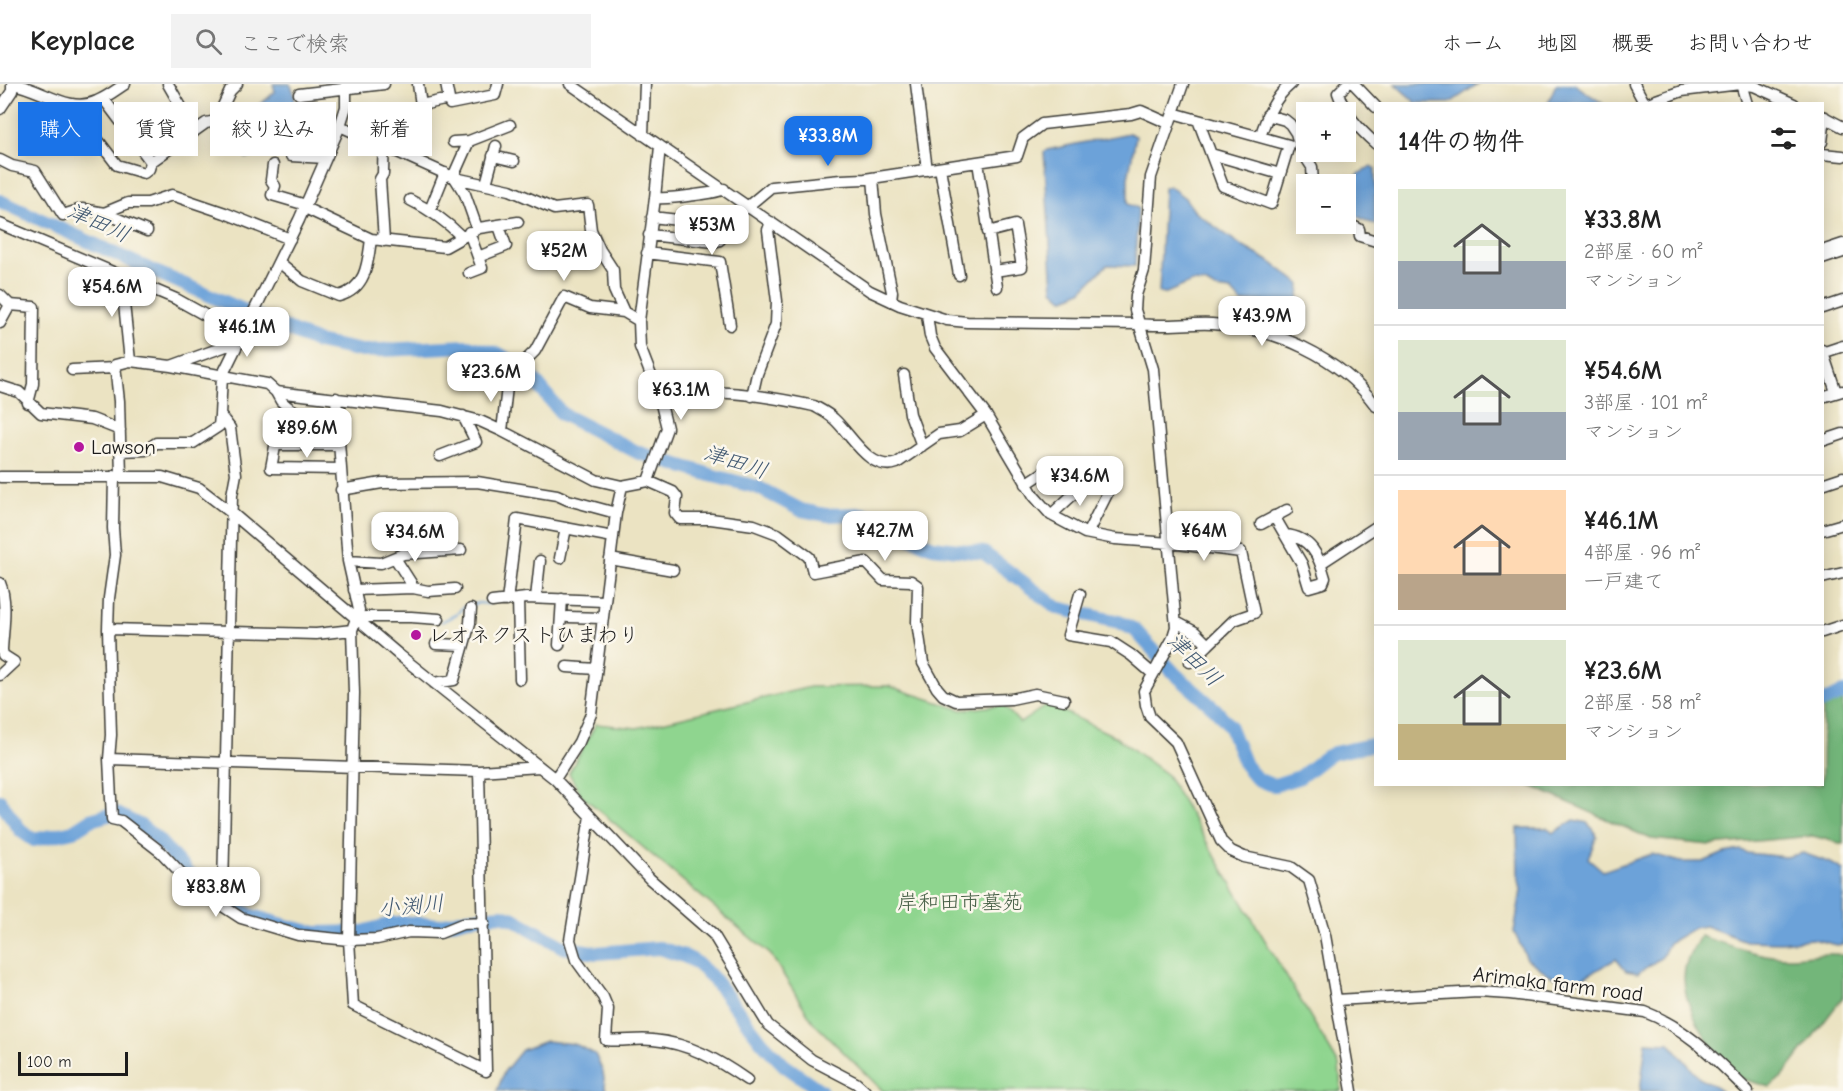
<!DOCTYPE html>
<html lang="ja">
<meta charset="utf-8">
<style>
body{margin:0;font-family:"Comic Neue","Klee One",sans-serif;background:#f2f2f2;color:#222;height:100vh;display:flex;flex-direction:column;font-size:22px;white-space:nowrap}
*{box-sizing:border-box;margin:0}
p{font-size:20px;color:#767676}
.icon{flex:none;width:33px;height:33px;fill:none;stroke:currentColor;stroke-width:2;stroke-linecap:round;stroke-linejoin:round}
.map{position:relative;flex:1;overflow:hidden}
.sheet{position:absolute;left:1374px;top:18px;width:450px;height:684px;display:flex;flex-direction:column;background:#fff;border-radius:0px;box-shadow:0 3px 15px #0003}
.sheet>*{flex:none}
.guide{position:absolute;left:18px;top:18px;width:570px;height:54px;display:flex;gap:12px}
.tools{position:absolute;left:1296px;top:18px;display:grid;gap:12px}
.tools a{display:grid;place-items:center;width:60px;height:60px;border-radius:0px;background:#fff;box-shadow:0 3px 15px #0003;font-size:30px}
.scale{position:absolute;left:18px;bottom:15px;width:110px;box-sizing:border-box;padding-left:6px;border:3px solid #1c1c1c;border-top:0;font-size:16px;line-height:21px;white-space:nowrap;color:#1c1c1c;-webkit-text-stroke:4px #fbf7ec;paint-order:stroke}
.price{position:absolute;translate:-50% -51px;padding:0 14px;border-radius:12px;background:#fff;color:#222;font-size:20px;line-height:39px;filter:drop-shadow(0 2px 3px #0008)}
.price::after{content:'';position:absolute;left:50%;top:36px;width:18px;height:14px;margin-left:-9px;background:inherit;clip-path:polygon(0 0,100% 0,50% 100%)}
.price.current{background:#1a73e8;color:#fff}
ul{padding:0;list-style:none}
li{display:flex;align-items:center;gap:18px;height:150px;padding:0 24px}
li+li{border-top:2px solid #e0e0e0}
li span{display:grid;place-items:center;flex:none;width:168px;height:120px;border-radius:0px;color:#555}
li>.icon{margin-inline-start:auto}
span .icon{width:72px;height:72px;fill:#fffc;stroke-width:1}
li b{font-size:26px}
h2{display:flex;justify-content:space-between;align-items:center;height:72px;padding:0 24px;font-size:26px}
.tag{padding:0 21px;border-radius:0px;background:#fff;box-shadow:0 3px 15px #0003;font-size:21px;line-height:54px}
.tag.current{background:#1a73e8;color:#fff}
header{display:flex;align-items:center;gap:36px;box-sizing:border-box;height:84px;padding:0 30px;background:#fff;border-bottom:2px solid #e0e0e0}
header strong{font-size:28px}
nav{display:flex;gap:33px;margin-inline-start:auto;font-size:21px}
.search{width:420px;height:54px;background:#f2f2f2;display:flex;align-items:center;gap:15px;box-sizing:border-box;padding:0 21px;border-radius:0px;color:#767676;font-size:22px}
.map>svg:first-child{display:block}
.green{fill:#8fd58f;stroke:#567856;stroke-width:1.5}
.forest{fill:#73b67a;stroke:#48694b;stroke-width:1.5}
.water{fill:#6ca2d9;stroke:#445f7a;stroke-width:1.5}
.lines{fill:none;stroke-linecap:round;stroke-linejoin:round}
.stream{stroke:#6ca2d9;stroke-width:2}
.river{stroke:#6ca2d9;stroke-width:14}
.minor-casing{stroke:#3b3a35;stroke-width:13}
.minor{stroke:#fff;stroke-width:10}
.poi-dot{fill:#b5179e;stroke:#fbf7ec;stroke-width:2}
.labels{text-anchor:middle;stroke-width:5;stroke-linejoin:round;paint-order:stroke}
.poi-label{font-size:21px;fill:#1c1c1c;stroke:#fbf7ec;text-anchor:start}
.park-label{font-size:21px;fill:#445d44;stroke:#fbf7ec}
.street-label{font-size:21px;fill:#1c1c1c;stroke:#fbf7ec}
.water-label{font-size:22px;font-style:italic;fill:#405871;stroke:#fbf7ec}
</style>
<header>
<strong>Keyplace</strong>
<div class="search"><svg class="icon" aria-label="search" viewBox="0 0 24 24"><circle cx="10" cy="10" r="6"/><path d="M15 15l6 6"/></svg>ここで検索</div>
<nav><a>ホーム</a><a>地図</a><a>概要</a><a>お問い合わせ</a></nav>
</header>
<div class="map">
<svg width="1843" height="1007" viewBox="0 0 1843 1007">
<rect width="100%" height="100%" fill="#fbf7ec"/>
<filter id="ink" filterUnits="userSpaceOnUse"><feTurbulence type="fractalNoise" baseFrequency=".0167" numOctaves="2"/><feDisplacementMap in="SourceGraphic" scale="12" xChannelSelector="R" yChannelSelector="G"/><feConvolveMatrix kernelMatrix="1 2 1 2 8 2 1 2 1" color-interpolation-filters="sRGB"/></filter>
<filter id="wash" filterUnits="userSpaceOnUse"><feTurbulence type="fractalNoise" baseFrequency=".008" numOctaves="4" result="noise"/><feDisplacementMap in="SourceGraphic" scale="24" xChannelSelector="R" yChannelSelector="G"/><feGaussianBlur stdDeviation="1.35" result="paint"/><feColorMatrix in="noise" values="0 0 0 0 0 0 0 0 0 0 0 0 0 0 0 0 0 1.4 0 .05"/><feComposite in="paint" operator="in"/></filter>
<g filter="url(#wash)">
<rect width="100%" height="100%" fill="#ebe3c2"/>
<path class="green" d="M889 602 962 626 1003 621 1020 639 1048 620 1116 653 1167 691 1339 981 1341 1007H883L813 938 771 871 581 711 569 689 596 640 637 644 810 603Z"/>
<path class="forest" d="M1843 610V760L1813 752 1710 761 1651 755 1529 701 1822 700 1823 613Z
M1700 852C1729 861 1761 874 1792 873 1810 872 1825 868 1843 871V913L1783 992 1770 1003 1732 992C1712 963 1673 915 1687 877 1690 869 1696 861 1700 852Z"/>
<path class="water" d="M273 0H290C305 26 280 26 271 42 266 52 263 63 257 72L246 74 242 66V36C250 23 266 19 275 7Z
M1395 0H1478L1450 19H1416Z
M1556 0H1574L1602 19H1548Z
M1129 49 1136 52 1128 94V120L1138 124 1135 182 1107 181 1081 207 1063 215 1053 206 1044 68 1047 66Z
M1371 82 1375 84V141L1346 127V100H1344Z
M1169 102 1185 114 1195 128 1242 162 1272 179 1300 200 1299 215 1291 221C1270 220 1263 214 1242 219L1231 207 1215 205 1205 199 1192 198 1164 210 1159 209 1164 104Z
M1574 736 1588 739 1597 752 1588 774 1603 787 1652 770 1681 778H1703L1724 769 1741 766 1747 769 1786 773 1803 769 1831 779 1843 786V860L1837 861 1812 855 1781 858 1746 857 1705 842 1694 844 1669 859 1662 873 1638 889 1626 887 1616 875 1572 900 1553 893 1527 875 1514 848 1521 806 1518 791 1517 744H1547L1553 749Z
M546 957 575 960 595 970 603 988 606 1007H497L504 988 522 966Z
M1646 958 1670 959 1699 994 1717 1003 1721 1007H1640Z"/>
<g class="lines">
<path class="stream" d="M441 538 457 530 463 523 479 519 489 520"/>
<path class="river" d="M0 117 151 186 317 258 362 267 468 262 499 270 526 286 562 330 639 369 714 392 757 403 801 426 826 431 863 430 879 434 909 453 933 463 984 469 1058 524 1119 538 1135 546 1175 590 1216 626 1229 641 1245 681 1257 695 1269 700 1275 701 1300 693 1326 673 1334 669 1376 660
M1822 618 1843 609
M0 717 21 747 34 756 73 747 90 736 115 729 141 742 158 756 187 788 222 814 249 831 290 843 316 849 363 848 394 839H406L441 841 468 834 502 831 514 835 563 863 597 869 659 864 684 872 694 877 712 893 762 958 784 981 821 1007"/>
</g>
</g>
<g filter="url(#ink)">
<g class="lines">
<defs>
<path id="minor" d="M13 0C42 5 69 30 97 17 107 13 116 6 125 0
M168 0 195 47
M418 0 421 21 449 15
M446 0 450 20 495 11 498 0
M570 0 870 207 900 221 947 236 967 238 1139 240C1164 243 1188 239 1212 240 1273 243 1340 272 1376 322
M916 0 927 86
M1183 0 1151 93 1144 186 1136 211 1135 226 1153 285 1176 543 1172 556 1144 607 1146 621 1150 633 1176 658 1221 757 1231 767 1244 773 1291 783 1309 796 1325 851 1352 1007
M1347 0 1338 9C1345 30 1359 45 1376 60
M1354 0 1376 23
M1634 0 1645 20
M1741 0 1754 2 1794 20
M1741 0 1747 20
M299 10 384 0
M103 14 151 78
M1645 20 1682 7 1740 0
M72 22 117 81 144 89 149 85 151 78 206 39 216 37 230 7 237 0
M0 25 12 7V0
M1173 29 1198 36
M1267 31 1285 36 1290 40 1296 49 1301 66 1312 83 1313 100
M1822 32 1843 43
M1198 36 1289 61 1271 120 1223 102Z
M340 42 455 94 510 106 554 125 588 121 591 146 600 166 613 186 614 206 624 228
M643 51 645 0
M1260 53C1267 32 1274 14 1291 0
M453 58 469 57
M1822 58 1825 33
M1211 70 1280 90
M1822 70 1843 72
M493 72 514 77
M325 74 291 72 292 45 339 44
M0 76 12 82 35 87 63 131 82 125 104 129 128 119H148L172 111 225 129 290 155
M978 78 997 203
M273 81 271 96 275 102 272 111 306 121
M940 84 959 191
M453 93 469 57 510 41
M455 94 465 110 477 144
M873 94 876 130 892 208 891 217
M486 100 496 62
M655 114C670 115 681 113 695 111 705 109 713 110 724 105
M410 116C431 126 446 137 462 153
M430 126 445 89
M104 129 147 147
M652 133 713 140
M1346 139 1359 145 1360 152 1376 157
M0 140 176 215 214 236
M988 148 1015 141 1022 183 994 187
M649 151 714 158 720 156 724 142 771 103 841 96 865 95 1017 72 1023 54 1042 40 1131 30 1141 27 1168 39
M371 155 445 163 479 144 518 138
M384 157 380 95 383 90 384 45
M1822 167 1843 160
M647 169 720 178 730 241
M478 173 506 162 499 142
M1822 175 1843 168
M279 178 302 197 339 212C366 205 368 179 371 155L305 124
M469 189 482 184 469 148
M127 194 123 210 130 277
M0 211 10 221 34 223 33 300 28 319
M1822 224 1843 217
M927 231 930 252 935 264 986 331 1034 412 1051 431 1085 449 1115 455 1170 459 1241 468 1254 529 1234 536 1208 561 1195 548 1176 538
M0 239 10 221
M1822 266 1836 308
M1822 269 1843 262
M171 282 240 257
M72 286 115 284
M904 291 910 330 922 362
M0 302 19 308 41 329 92 335 120 346
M276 308 442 327 480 337 502 347 596 396 622 402 648 397 673 408 677 413 675 429 680 435H711L754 441 778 450 809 473 813 488 866 478 883 496 911 497 918 502 917 538 923 579 937 604 943 611 956 617 1011 615 1035 610 1064 616
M659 312C710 303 763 311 814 322 821 326 828 329 834 335 851 350 870 389 897 379L939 350 960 347 986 331
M752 312 757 290 776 240 777 217 768 146 771 138
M1822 313 1842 307
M336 314 339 358
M502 347 508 294 535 267 564 213 590 224 624 228 639 237
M277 352 271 384 341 385
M1822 357 1843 350
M276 361H339
M120 367 146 366 156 359H193L219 342 220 331
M440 372 476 358 463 332
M114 392 113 444 115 471 109 514 108 545 111 651 109 675 112 735 121 737 161 768 195 804 241 834 298 851 349 856 377 855 409 848 440 849 462 840 484 839
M121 392 119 317 115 281 130 277 171 282 267 300 276 308 281 317 288 323 321 343 339 358 348 477 359 526 352 546 354 609 349 856 353 921 486 987 479 687 540 683
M0 393H162L199 404 233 430 398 570 555 695 650 795 713 850 768 941 812 976 856 999 865 1007
M648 397 667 344 659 312 640 263 639 237 655 114 660 62
M1026 400 1058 379 1076 408
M1822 400 1843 393
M341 406 382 399 477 398 557 411 568 416 616 429
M1051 431 1091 394
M1274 432 1302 480 1309 503 1323 499 1325 494C1319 472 1311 453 1285 451
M1261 440 1287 426
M1822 446 1843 440
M1085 449 1089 446 1107 410
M395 474 411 499
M560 474 566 444
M610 475 673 486
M348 477 381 479 403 470 461 466
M1321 479 1376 443
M1822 494 1843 489
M0 499C8 518 3 545 2 566L3 571 14 578 0 591
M354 506 413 504 428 507 455 505
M1080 510 1068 551 1111 558 1131 571 1153 590
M536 514 540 477
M518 515 520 595
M507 517 517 435 613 453
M492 518 526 514 604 517
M568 533 602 534
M357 535 366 533H411L439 535
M108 545 316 550 352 546
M1822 548 1843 541
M436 560 463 561
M559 561 562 515
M1190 578 1208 561
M567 583 596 585
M434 599 454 596 470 539 471 525
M109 675 479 687
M555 695 579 658 591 630 616 429 622 402
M590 732 570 856 576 876 603 913 608 925 606 956C622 958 637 954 653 956 689 959 718 976 747 996
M216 817 223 806 232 411 236 390 230 344 220 331 222 292 299 136 340 42 346 23V0
M1336 916 1478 908 1510 910 1645 928C1687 944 1716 976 1748 1007"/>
</defs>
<use href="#minor" class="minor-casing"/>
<use href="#minor" class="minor"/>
</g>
</g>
<g class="poi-dot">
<circle cx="79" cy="363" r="6"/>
<circle cx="416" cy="551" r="6"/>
</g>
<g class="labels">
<g class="poi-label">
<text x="91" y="370">Lawson</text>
<text x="428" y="558">レオネクストひまわり</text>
</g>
<g class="park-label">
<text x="960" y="825">岸和田市墓苑</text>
</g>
<g class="street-label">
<text transform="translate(1558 900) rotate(7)" y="7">Arimaka farm road</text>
</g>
<g class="water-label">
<text transform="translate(99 138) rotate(24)" y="8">津田川</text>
<text transform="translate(736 377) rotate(18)" y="8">津田川</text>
<text transform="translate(1195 575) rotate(44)" y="8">津田川</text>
<text transform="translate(411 821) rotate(-5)" y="8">小渕川</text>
</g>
</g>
</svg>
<div class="tools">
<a>+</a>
<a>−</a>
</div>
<div class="scale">100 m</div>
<b class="price current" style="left:828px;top:83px">¥33.8M</b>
<b class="price" style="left:712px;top:172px">¥53M</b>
<b class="price" style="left:564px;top:198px">¥52M</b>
<b class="price" style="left:112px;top:234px">¥54.6M</b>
<b class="price" style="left:1262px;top:263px">¥43.9M</b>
<b class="price" style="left:247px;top:274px">¥46.1M</b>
<b class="price" style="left:491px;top:319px">¥23.6M</b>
<b class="price" style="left:681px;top:337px">¥63.1M</b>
<b class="price" style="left:307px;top:375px">¥89.6M</b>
<b class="price" style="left:1080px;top:423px">¥34.6M</b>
<b class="price" style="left:885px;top:478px">¥42.7M</b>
<b class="price" style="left:1204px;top:478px">¥64M</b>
<b class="price" style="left:415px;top:479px">¥34.6M</b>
<b class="price" style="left:216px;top:834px">¥83.8M</b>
<div class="guide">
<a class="tag current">購入</a>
<a class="tag">賃貸</a>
<a class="tag">絞り込み</a>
<a class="tag">新着</a>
</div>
<section class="sheet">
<h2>14件の物件<svg class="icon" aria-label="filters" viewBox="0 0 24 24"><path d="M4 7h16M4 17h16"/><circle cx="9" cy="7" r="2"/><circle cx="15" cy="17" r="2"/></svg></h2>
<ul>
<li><span style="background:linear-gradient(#dfe7d0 60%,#9aa5b1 0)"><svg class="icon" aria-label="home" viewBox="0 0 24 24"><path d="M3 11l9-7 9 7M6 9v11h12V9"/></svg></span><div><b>¥33.8M</b><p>2部屋 · 60 m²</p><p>マンション</p></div></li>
<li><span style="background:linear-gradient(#dfe7d0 60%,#9aa5b1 0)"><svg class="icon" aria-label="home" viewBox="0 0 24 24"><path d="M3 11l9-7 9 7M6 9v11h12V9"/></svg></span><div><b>¥54.6M</b><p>3部屋 · 101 m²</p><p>マンション</p></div></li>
<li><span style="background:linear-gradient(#ffd9b3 70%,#b9a48a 0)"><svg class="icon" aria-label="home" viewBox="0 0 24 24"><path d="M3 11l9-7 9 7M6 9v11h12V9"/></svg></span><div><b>¥46.1M</b><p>4部屋 · 96 m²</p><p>一戸建て</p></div></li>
<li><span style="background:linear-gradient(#dfe7d0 70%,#c2b280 0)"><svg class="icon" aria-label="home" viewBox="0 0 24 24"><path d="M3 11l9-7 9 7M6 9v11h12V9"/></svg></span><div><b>¥23.6M</b><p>2部屋 · 58 m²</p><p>マンション</p></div></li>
</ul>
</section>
</div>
